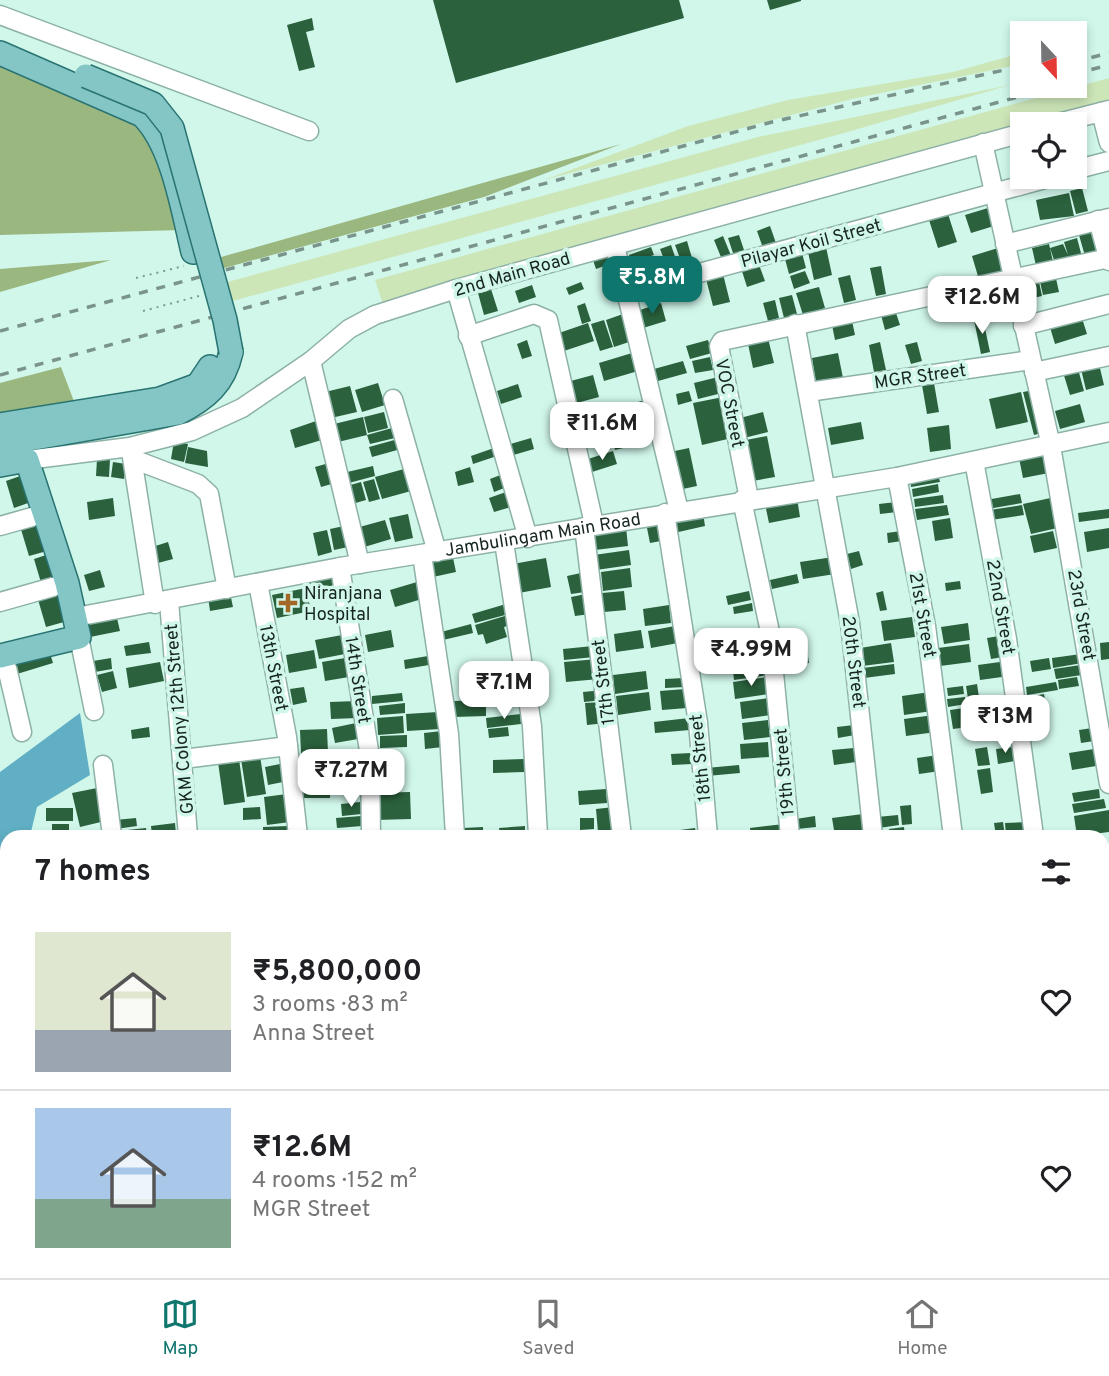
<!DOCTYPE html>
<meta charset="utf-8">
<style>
body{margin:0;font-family:Overpass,sans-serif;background:#f2f2f2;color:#202124;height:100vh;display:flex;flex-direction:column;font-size:26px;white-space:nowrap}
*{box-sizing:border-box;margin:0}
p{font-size:23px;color:#757577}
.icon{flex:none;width:38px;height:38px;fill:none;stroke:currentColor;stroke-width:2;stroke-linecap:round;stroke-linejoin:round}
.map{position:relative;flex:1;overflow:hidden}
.details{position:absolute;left:0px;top:830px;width:1110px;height:450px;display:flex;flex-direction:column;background:#fff;border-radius:21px 21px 0 0;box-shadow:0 4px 10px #0003}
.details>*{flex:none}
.needle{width:46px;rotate:158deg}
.buttons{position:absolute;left:1010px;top:21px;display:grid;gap:14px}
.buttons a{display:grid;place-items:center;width:77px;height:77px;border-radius:0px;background:#fff;box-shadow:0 4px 10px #0003;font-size:35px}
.price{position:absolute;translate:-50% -60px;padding:0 16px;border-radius:14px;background:#fff;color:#222;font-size:23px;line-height:46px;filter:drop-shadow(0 2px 4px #0008)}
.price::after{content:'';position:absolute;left:50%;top:42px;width:21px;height:16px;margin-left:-10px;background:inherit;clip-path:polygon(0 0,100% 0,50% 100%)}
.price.on{background:#0f766e;color:#fff}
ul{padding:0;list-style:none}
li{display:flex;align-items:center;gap:21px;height:175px;padding:0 35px}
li+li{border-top:2px solid #e0e0e0}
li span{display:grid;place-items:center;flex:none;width:196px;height:140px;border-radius:0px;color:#555}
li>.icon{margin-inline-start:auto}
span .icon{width:84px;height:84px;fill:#fffc;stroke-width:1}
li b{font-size:30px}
h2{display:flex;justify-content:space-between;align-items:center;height:84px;padding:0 35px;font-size:30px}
.dock{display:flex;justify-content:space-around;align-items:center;height:98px;border-top:2px solid #e0e0e0;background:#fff;font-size:19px;color:#757577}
.dock a{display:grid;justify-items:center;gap:4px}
.dock .on{color:#0f766e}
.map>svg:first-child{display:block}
.green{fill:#cde6b8}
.forest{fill:#9ab780}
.water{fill:#60afc4}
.building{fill:#2b613d}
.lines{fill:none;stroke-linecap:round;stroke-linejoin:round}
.minor-casing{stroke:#8db1a6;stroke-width:21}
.major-casing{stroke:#297472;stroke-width:26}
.path{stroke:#7f9a92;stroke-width:2;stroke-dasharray:2 5;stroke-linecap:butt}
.minor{stroke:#fff;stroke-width:18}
.major{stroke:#84c5c5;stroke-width:23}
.rail{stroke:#7a948c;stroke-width:3.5;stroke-dasharray:9 9;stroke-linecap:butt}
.major-bridge-casing{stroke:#297472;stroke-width:26;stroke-linecap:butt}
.major-bridge{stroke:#84c5c5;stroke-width:23}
.poi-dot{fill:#a16826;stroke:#d1f7eb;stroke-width:2.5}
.labels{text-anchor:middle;stroke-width:7;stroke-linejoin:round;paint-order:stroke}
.street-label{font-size:18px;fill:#172521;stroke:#d1f7eb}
.poi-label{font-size:18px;fill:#172521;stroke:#d1f7eb;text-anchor:start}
</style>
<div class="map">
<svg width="1109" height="1278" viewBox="0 0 1109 1278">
<rect width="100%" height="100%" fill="#d1f7eb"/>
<path class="green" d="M1022 53V64L852 99 544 180 688 126 788 100 953 72Z
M1109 78V101L384 307 375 280Z
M1010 85 837 135 229 302 224 283 758 137Z"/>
<path class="forest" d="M0 62 137 120 151 135 182 230 0 235Z
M621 144 484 197 217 270 214 259Z
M111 260 0 292V269Z
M61 367 75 404 0 418V383Z"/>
<path class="water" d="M80 713 90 775 37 807 30 836H7V875L0 876V772Z"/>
<path class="building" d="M433 0H679L684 18 456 83Z
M767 0H801V1L770 10Z
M312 18 314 30 306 32 315 67 299 71 287 25Z
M1082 188 1088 211 1076 214 1070 191Z
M1069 193 1074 216 1040 220 1036 200Z
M988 208 994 226 971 233 965 215Z
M948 214 957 242 938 248 929 220Z
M770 226 776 243 763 248 757 231Z
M1095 231 1100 252 1085 256 1079 235Z
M739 235 745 253 734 256 728 238Z
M723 236 732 258 723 262 714 240Z
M1077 238 1082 257 1056 266 1050 248 1063 244 1068 255 1064 242Z
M687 241 692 258 681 261 675 245Z
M1049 244 1054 266 1037 270 1032 248Z
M671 245 679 268 669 272 660 249Z
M651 247 654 255 631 263 629 255Z
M826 247 832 275 814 280 808 252Z
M998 248 1006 276 980 283 972 256Z
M611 250 615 262 596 269 592 257Z
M802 253 806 268 789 274 785 259Z
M758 262 765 281 747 287 741 268Z
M881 266 886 294 876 296 870 268Z
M805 271 810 283 794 289 790 276Z
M723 274 730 302 713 306 706 279Z
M1055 274 1059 292 1043 295 1039 277Z
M850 275 856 300 844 303 838 278Z
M1038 277 1042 296 1024 300 1020 281Z
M581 282 584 289 569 295 566 288Z
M679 282 683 294 662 301 658 289Z
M1007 284 1012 304 991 309 987 289Z
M532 285 536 297 519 303 515 291Z
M819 287 825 308 803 315 796 293Z
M491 289 498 311 484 315 478 293Z
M981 292 986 315 971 318 966 295Z
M792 295 797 314 784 318 779 298Z
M775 300 779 318 768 321 763 303Z
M585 303 591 321 582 324 577 306Z
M661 303 666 321 643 328 637 311Z
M894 307 900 325 885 330 880 311Z
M623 314 632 341 614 347 606 320Z
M1081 315 1087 334 1055 344 1049 324Z
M851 316 855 335 835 340 831 320Z
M983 319 990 352 981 354 974 320Z
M604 320 613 347 600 351 591 324Z
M588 323 594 341 564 351 559 333Z
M767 334 774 363 753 368 747 339Z
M527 340 532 356 522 359 517 344Z
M708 340 712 353 690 359 686 346Z
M880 342 886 370 874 372 869 345Z
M917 342 922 361 911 364 905 345Z
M632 353 638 371 604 381 599 363Z
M838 353 843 378 816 383 812 358Z
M710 357 713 370 695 373 692 361Z
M1098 360 1104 385 1086 390 1080 365Z
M683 361 687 373 658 381 654 369Z
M1077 365 1084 391 1070 395 1062 369Z
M593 375 599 397 573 404 567 382Z
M718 377 722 393 698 399 694 383Z
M378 383 385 405 362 412 355 390Z
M934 383 939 412 927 414 922 385Z
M518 384 522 397 501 404 497 391Z
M350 386 357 412 331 418 325 392Z
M1034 390 1045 432 1034 435 1023 392Z
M689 391 692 401 678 405 676 394Z
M1021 392 1028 422 996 429 989 399Z
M723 397 732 438 702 445 693 403Z
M645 400 650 419 615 429 610 410Z
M1080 404 1085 422 1060 429 1055 411Z
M384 412 388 428 368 433 364 417Z
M763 412 768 432 744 438 740 418Z
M363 417 367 435 338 442 334 424Z
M319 420 325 439 295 448 290 430Z
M648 422 652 441 615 450 611 432Z
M861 422 864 439 831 445 828 428Z
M949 425 951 449 930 452 927 428Z
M392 428 395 438 370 444 367 435Z
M767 436 775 477 753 481 746 440Z
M531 438 534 449 510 456 507 445Z
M398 439 401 449 372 457 369 447Z
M174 441 188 444 184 462 171 459Z
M188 447 207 451 208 467 185 463Z
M494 448 497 456 473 464 471 456Z
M689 448 697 486 678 490 670 452Z
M613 451 617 464 592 472 588 459Z
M1050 452 1054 472 1023 478 1019 458Z
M97 459H110L109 477 96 476Z
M113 462 126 464 124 479 111 477Z
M329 463 335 483 321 487 315 467Z
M373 466 375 476 345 484 343 473Z
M470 467 474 482 458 486 455 472Z
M404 469 411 491 382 499 375 477Z
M503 474 507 487 494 492 490 479Z
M938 474 940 482 911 487 910 479Z
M23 475 31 502 14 508 6 481Z
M374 479 380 499 369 502 363 482Z
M361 482 366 500 352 504 347 486Z
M938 484 939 492 913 497 912 489Z
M506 492 511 507 494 512 489 498Z
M1020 494 1022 503 988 509 986 500Z
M943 495 944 503 915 507 914 499Z
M1055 497 1062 527 1031 534 1023 504Z
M113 498 115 516 89 520 87 502Z
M797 498 800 517 769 523 765 504Z
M896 502 897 512 880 514 879 504Z
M947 505 949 515 917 520 915 509Z
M1022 505 1024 515 991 520 990 510Z
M1109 509V518L1079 522 1078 513Z
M703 513 705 526 674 533 672 520Z
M408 514 413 538 395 542 389 518Z
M950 518 953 538 935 541 932 521Z
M385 520 391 539 361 548 356 528Z
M38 521 47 551 29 556 20 526Z
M657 521 661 541 650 543 646 523Z
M344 526 348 547 334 550 330 529Z
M626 527 628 546 595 550 592 532Z
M1109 528V548L1087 552 1084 532Z
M327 530 332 552 318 556 313 533Z
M901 531 902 541 888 543 887 533Z
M1053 531 1057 548 1034 553 1030 536Z
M168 542 173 559 154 564 149 548Z
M629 550 631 565 596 570 594 555Z
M859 551 863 565 851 569 847 554Z
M452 553 456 572 433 577 430 557Z
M46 555 54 582 42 586 34 559Z
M833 557 835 574 803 579 800 562Z
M546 558 551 587 519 593 513 564Z
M630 568 632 587 603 591 601 572Z
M100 570 105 587 89 591 84 575Z
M337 570 342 595 310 600 306 576Z
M581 573 585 592 571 594 567 576Z
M797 574 799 583 772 589 770 580Z
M960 581 961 589 946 591 945 583Z
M417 582 422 599 395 607 390 590Z
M306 588 311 611 277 618 272 595Z
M56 590 64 622 46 627 37 596Z
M624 591 626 610 604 612 602 593Z
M749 591 751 600 728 605 726 596Z
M883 591 887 610 880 611 876 593Z
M230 593 233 607 210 611 208 597Z
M586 594 590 614 575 616 571 597Z
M752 603 753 611 734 614 733 607Z
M506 604 509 614 475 623 472 614Z
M669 605 671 623 645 626 643 609Z
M116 614 120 631 90 637 87 620Z
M508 615 511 625 504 627 507 637 486 644 483 634 478 635 475 625Z
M912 617 915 637 884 641 881 621Z
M968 623 970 640 944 644 941 627Z
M471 624 473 633 443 640 441 632Z
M675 626 678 643 651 648 648 631Z
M391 630 394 647 368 652 365 635Z
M641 630 644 648 616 652 614 634Z
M342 635 345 654 319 659 315 640Z
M757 635 759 644 733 650 731 640Z
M1005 635 1009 656 991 659 987 638Z
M728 638 730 647 696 654 695 645Z
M149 642 151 653 126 656 124 646Z
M1109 642V659L1101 660 1100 643Z
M891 643 894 662 862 666 860 648Z
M969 644 971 662 940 666 938 648Z
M593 646 594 657 564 660 563 649Z
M730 648 731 659 698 666 696 655Z
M807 649 809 663 786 667 784 652Z
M49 650 53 663 17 674 13 660Z
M314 650 317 668 289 673 286 655Z
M1081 654 1082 663 1053 668 1052 658Z
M428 656 429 665 405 669 404 660Z
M767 656 770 675 734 680 732 661Z
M111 658 112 669 95 672 93 661Z
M345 658 349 677 325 681 322 662Z
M1049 658 1051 669 1032 672 1030 661Z
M597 659 599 679 566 682 564 662Z
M515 661 518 679 486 685 483 666Z
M1007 661 1009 676 980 680 978 665Z
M160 662 164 681 129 688 126 668Z
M894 664 895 674 864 678 863 668Z
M1087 664 1088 674 1056 679 1054 669Z
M113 671 117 688 102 692 97 675Z
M646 671 648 689 615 694 613 675Z
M767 677 769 694 735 699 733 682Z
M1077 677 1079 686 1059 689 1058 680Z
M684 678 685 687 665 688V679Z
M1056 682 1058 690 1027 695 1026 687Z
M977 684 980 704 969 705 966 686Z
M963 686 964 694 948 696 947 688Z
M304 687 307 702 293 705 290 689Z
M685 689 687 708 662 710 660 691Z
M603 690 604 700 584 702 583 692Z
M649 692 651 710 618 715 616 696Z
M930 692 932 711 904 715 902 696Z
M402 693 403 701 372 704V696Z
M1044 694 1046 705 1030 707 1029 697Z
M965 697 966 704 948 707 947 699Z
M769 698 771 715 742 719 740 702Z
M486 700V716L454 717V701Z
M1011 700 1013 711 992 714 991 703Z
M357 701 358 718 331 719 330 702Z
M604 702 606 723 587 725 585 703Z
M405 703V713L380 715 379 706Z
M972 707 973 716 980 715 982 725 953 729 950 710Z
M438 712 440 729 407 731 406 714Z
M520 714 521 724 487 728 486 718Z
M934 715 936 732 906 736 904 719Z
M403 716 404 733 378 735 377 718Z
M689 718 690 730 655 733 654 722Z
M768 720 770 737 744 740 742 723Z
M356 723 358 739 335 743 332 728Z
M854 725 855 735 838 738 837 727Z
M149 727 150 737 132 739 131 730Z
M508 727 509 736 489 738 488 729Z
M1092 728 1094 741 1081 743 1079 730Z
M327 729 328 753 301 754 300 730Z
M442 731 443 747 425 749 424 733Z
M407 735V747L380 748V736Z
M768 742 769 757 741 759 740 744Z
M987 747 990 765 978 766 975 749Z
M1013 747 1015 761 998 764 996 749Z
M854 748 856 762 834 765 832 750Z
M1094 749 1096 766 1072 770 1069 753Z
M691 753 692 764 672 765 671 754Z
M938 755 940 771 919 774 917 758Z
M260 756 266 794 247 797 241 759Z
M329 756 331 780 308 782 306 758Z
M239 759 245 802 224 805 218 762Z
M524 759V772L493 773V760Z
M280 764 283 782 268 785 265 767Z
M739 765 740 773 707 776 706 768Z
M990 768 993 792 981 794 977 770Z
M330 782V798H300V783Z
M97 788 105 821 80 827 72 793Z
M606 789 607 803 579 805 578 791Z
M1099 789 1100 798 1074 802 1072 793Z
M410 792 411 819 375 820V793Z
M287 794 290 822 267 825 264 797Z
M1104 799 1106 808 1074 813 1072 804Z
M360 802 362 814 342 816 341 804Z
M911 805 912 824 902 825 900 806Z
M260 807 261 819 243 820V808Z
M614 807 616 830 598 832 596 809Z
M46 808H73V821H46Z
M1109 810V832L1077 836 1074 816Z
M863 814 865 832 835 836 832 818Z
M898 815 899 825 879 828 877 817Z
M361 816 362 826 337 828 336 818Z
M815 816 816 827 797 829 796 819Z
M136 818 137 826 116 829 115 820Z
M580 818H594V829L580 830Z
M1003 822 1005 836H996L994 823Z
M1029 822V835L1006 836 1005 823Z
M175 823 176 834 152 836 151 826Z
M52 824H69V836L52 835Z
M784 824 785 835 751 836 750 828Z
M288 826V836H263V827Z
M525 826V836H500L499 828Z
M483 827V836H464L463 828Z
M904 827 905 836H890L889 829Z
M146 828 147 836H118V831Z
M695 828 697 836H666L665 832Z
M7 1021V1051H4L1 1022Z
M38 1272H64V1278H38Z
M104 1272V1278H79V1273Z
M127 1272H154V1278H128Z"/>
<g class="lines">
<defs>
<g id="minor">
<path d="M0 15 309 131"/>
<path d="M1101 112 1109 143"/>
<path d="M1054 124 1109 110"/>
<path d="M983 143 1051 446 1109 784"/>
<path d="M1074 170 1109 161"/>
<path d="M1098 220 1109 261"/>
<path d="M1005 244 1109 218"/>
<path d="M615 246 679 511"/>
<path d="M456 289 528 538"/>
<path d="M626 293 1052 177"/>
<path d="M795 324 850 623 873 836"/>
<path d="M1023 326 1109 304"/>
<path d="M468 336 534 314 548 320 594 524"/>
<path d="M311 361 360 564"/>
<path d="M1034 372 1109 356"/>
<path d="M808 392 1031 360"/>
<path d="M393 399 437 552"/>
<path d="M131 451 155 604"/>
<path d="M133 459 198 484 209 494 227 589"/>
<path d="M27 460 130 447 192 431 242 408 311 361 349 329 375 315 456 289 1022 133"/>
<path d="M974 461 1007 639 1034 836"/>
<path d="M897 477 926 626 953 836"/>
<path d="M749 499 719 346 722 341 1109 258"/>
<path d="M742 500 770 632 790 836"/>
<path d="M665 513 698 723 708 836"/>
<path d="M0 526 46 513"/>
<path d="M584 527 622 836"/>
<path d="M504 542 532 726 538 836"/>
<path d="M422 555 449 734 455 836"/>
<path d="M340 567 370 757 371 836"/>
<path d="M258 583 287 737 298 836"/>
<path d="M169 601 188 836"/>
<path d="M0 602 67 583"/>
<path id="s1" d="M76 617 340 567 897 477 1109 432"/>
<path d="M79 637 94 711"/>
<path d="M4 655 22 732"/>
<path d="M183 759 288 746"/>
<path d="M103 765 112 836"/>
<path d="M0 926 7 925"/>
<path d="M1102 926 1109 927"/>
<path d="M1102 1000 1109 1001"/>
<path d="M0 1129 7 1130"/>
<path d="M116 1272 117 1278"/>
<path d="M652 1272V1278"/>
<path d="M351 1278V1272"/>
<path d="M1028 1278V1272"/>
</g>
<path id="major" d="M0 53 142 115C173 145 183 211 193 252
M0 425 160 399 198 385 210 367
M0 444 178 413C206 399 224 384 231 352
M0 465 27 460 67 583 79 637 0 656
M0 1060 7 1115
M0 1220 6 1278
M23 1272V1278"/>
</defs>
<use href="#minor" class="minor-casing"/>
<use href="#major" class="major-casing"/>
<path class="path" d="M136 278 184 266
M143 311 199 296"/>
<use href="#minor" class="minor"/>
<use href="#major" class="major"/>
<path class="rail" d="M1074 62 1109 53
M1074 74 1109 65
M0 331 772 122 1022 66
M0 375 1058 86"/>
<defs>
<path id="major-bridge" d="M86 76 153 104 172 128 225 320 231 352"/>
</defs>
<use href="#major-bridge" class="major-bridge-casing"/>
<use href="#major-bridge" class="major-bridge"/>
</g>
<path class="poi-dot" d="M284.5 592.5h7v7h7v7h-7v7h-7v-7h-7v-7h7z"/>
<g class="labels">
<g class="street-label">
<text transform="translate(811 243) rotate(-15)" y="6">Pilayar Koil Street</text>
<text transform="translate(512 274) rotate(-16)" y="6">2nd Main Road</text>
<text transform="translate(920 376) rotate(-8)" y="6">MGR Street</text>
<text transform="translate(730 403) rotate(79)" y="6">VOC Street</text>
<text dy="6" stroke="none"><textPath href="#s1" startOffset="474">Jambulingam Main Road</textPath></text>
<text transform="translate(1001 607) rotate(80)" y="6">22nd Street</text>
<text transform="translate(923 615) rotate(80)" y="6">21st Street</text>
<text transform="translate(1082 615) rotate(80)" y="6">23rd Street</text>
<text transform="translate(854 662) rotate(83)" y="6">20th Street</text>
<text transform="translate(274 668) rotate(79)" y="6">13th Street</text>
<text transform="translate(358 680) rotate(81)" y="6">14th Street</text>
<text transform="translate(603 682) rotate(-97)" y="6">17th Street</text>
<text transform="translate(179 719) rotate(-95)" y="6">GKM Colony 12th Street</text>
<text transform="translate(700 758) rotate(-96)" y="6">18th Street</text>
<text transform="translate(784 772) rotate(-95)" y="6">19th Street</text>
</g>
<g class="poi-label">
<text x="304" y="599">Niranjana<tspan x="304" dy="21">Hospital</tspan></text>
</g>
</g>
</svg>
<div class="buttons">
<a><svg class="needle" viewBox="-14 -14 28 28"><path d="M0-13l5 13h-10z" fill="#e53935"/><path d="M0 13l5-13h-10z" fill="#757577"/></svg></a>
<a><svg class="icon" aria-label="locate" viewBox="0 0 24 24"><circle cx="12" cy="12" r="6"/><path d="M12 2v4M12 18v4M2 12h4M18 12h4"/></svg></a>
</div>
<b class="price on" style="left:652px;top:316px">₹5.8M</b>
<b class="price" style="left:982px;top:336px">₹12.6M</b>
<b class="price" style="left:602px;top:462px">₹11.6M</b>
<b class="price" style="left:751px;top:688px">₹4.99M</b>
<b class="price" style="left:504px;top:721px">₹7.1M</b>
<b class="price" style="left:1005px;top:755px">₹13M</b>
<b class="price" style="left:351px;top:809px">₹7.27M</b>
<section class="details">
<h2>7 homes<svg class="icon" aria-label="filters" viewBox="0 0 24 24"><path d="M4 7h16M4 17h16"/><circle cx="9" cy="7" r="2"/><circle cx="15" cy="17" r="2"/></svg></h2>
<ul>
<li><span style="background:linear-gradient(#dfe7d0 70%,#9aa5b1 0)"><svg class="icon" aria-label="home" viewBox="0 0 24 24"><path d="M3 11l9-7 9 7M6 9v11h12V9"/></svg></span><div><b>₹5,800,000</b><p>3 rooms · 83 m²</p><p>Anna Street</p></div><svg class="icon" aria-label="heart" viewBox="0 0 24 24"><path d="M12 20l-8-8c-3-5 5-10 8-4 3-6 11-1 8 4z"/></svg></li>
<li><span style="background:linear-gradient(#a9c7e8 65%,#7fa58c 0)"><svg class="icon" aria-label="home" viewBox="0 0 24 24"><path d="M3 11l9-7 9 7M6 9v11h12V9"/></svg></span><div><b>₹12.6M</b><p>4 rooms · 152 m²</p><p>MGR Street</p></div><svg class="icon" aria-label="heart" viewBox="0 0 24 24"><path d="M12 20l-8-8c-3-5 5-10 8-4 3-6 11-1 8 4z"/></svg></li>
</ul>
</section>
</div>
<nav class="dock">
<a class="on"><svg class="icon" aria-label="map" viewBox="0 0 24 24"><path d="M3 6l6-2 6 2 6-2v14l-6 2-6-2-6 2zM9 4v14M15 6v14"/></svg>Map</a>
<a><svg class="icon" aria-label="saved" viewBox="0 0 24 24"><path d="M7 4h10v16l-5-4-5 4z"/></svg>Saved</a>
<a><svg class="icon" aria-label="home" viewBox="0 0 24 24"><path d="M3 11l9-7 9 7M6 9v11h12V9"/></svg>Home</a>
</nav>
